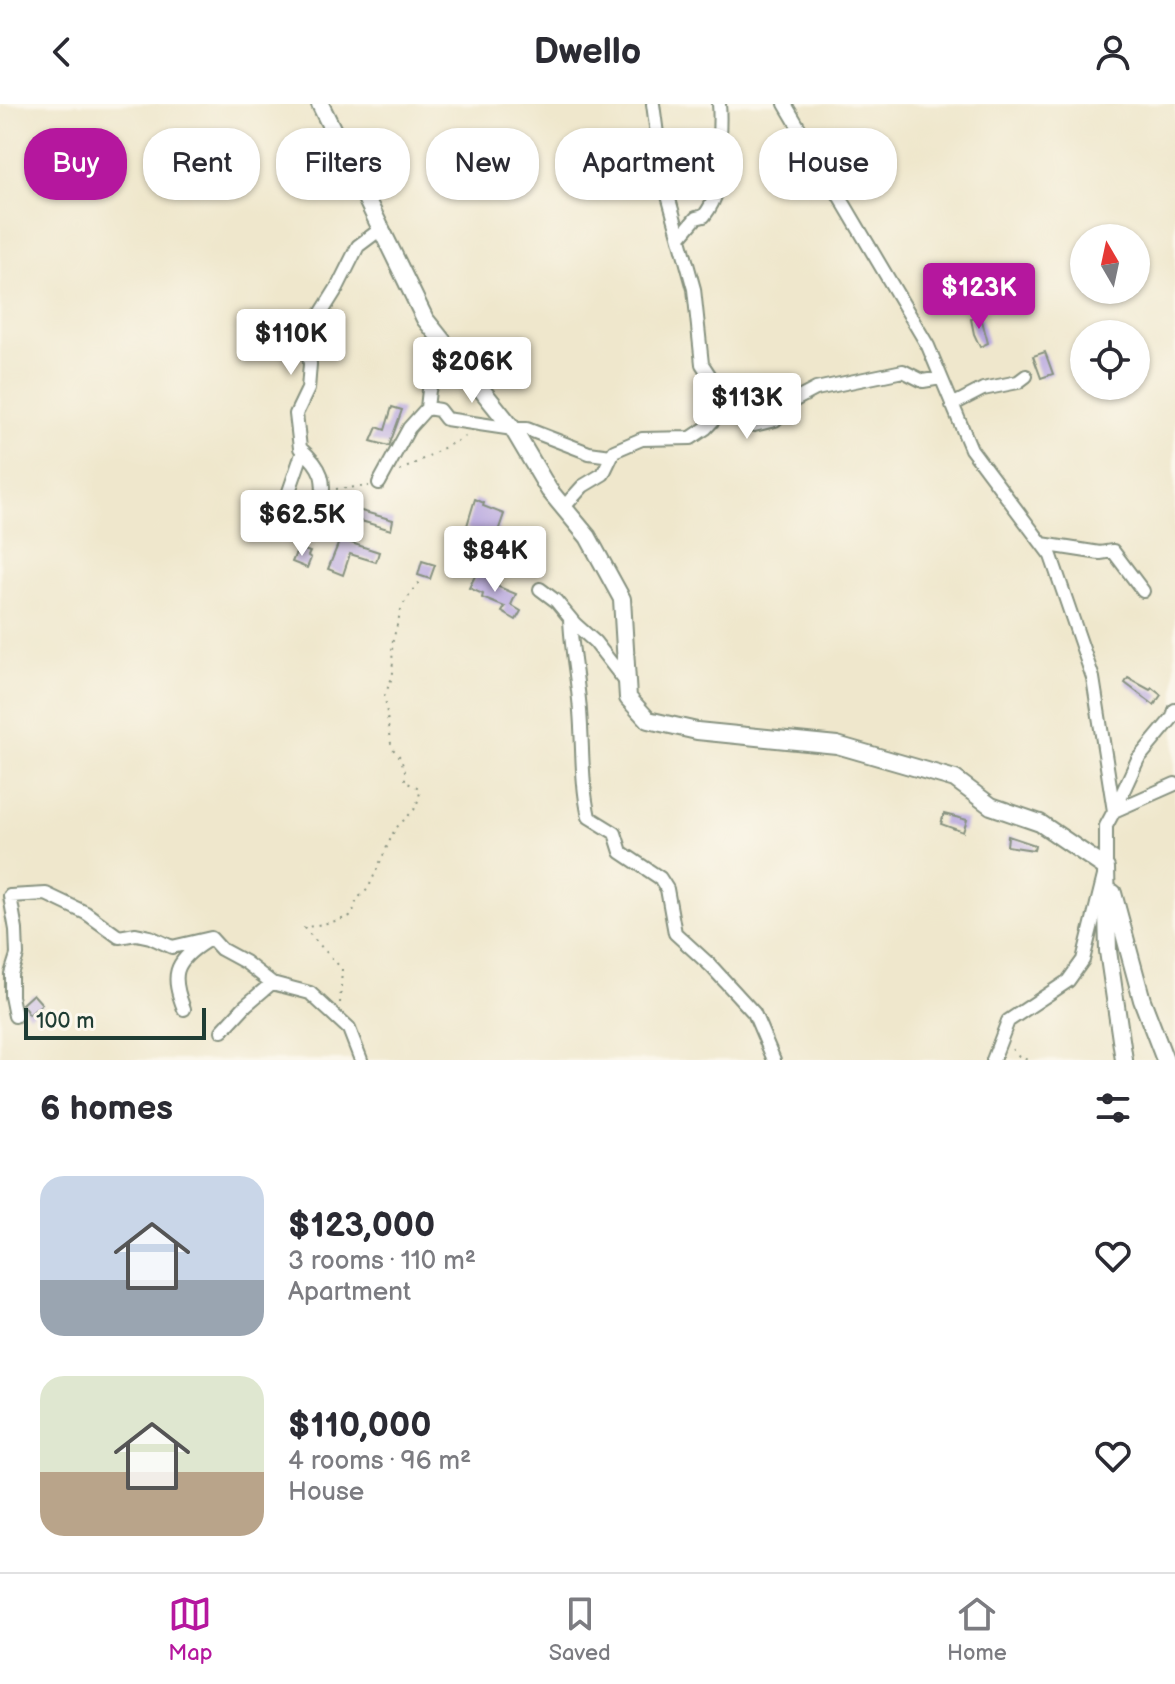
<!DOCTYPE html>
<meta charset="utf-8">
<style>
body{margin:0;font-family:"Balsamiq Sans",sans-serif;background:#f7f7f7;color:#2b2b33;height:100vh;display:flex;flex-direction:column;font-size:30px;white-space:nowrap}
*{box-sizing:border-box;margin:0}
p{font-size:26px;color:#7c7c81}
.icon{flex:none;width:44px;height:44px;fill:none;stroke:currentColor;stroke-width:2;stroke-linecap:round;stroke-linejoin:round}
.map{position:relative;height:956px;overflow:hidden}
.drawer{display:flex;flex-direction:column;background:#fff;flex:1}
.drawer>*{flex:none}
.hud{position:absolute;left:24px;top:24px;width:1128px;height:72px;display:flex;gap:16px}
.needle{width:52px;rotate:351deg}
.fabs{position:absolute;left:1070px;top:120px;display:grid;gap:16px}
.fabs a{display:grid;place-items:center;width:80px;height:80px;border-radius:50%;background:#fff;box-shadow:0 2px 6px #0004;font-size:40px}
.scale{position:absolute;left:24px;bottom:20px;width:182px;box-sizing:border-box;padding-left:8px;border:4px solid #1f3d34;border-top:0;font-size:22px;line-height:28px;white-space:nowrap;color:#1f3d34;-webkit-text-stroke:6px #fbf7ec;paint-order:stroke}
.price{position:absolute;translate:-50% -68px;padding:0 18px;border-radius:8px;background:#fff;color:#222;font-size:26px;line-height:52px;filter:drop-shadow(0 2px 4px #0008)}
.price::after{content:'';position:absolute;left:50%;top:48px;width:24px;height:18px;margin-left:-12px;background:inherit;clip-path:polygon(0 0,100% 0,50% 100%)}
.price.on{background:#b5179e;color:#fff}
ul{padding:0;list-style:none}
li{display:flex;align-items:center;gap:24px;height:200px;padding:0 40px}
li span{display:grid;place-items:center;flex:none;width:224px;height:160px;border-radius:24px;color:#555}
li>.icon{margin-inline-start:auto}
span .icon{width:96px;height:96px;fill:#fffc;stroke-width:1}
li b{font-size:34px}
h2{display:flex;justify-content:space-between;align-items:center;height:96px;padding:0 40px;font-size:34px}
.pill{padding:0 28px;border-radius:32px;background:#fff;box-shadow:0 2px 6px #0004;font-size:28px;line-height:72px}
.pill.on{background:#b5179e;color:#fff}
header{display:flex;justify-content:space-between;align-items:center;height:104px;padding:0 40px;background:#fff;font-size:36px;font-weight:700}
.dock{display:flex;justify-content:space-around;align-items:center;height:112px;border-top:2px solid #e1e1e2;background:#fff;font-size:22px;color:#7c7c81}
.dock a{display:grid;justify-items:center;gap:4px}
.dock .on{color:#b5179e}
.map>svg:first-child{display:block}
.building{fill:#b8a7df}
.lines{fill:none;stroke-linecap:round;stroke-linejoin:round}
.minor-casing{stroke:#879280;stroke-width:16}
.tertiary-casing{stroke:#879280;stroke-width:20}
.path{stroke:#879280;stroke-width:2;stroke-dasharray:2 6;stroke-linecap:butt}
.minor{stroke:#fff;stroke-width:12}
.tertiary{stroke:#fff;stroke-width:16}
</style>
<header><svg class="icon" aria-label="back" viewBox="0 0 24 24"><path d="M15 5l-7 7 7 7"/></svg>Dwello<svg class="icon" aria-label="person" viewBox="0 0 24 24"><circle cx="12" cy="8" r="4"/><path d="M4 21q1-7 8-7t8 7"/></svg></header>
<div class="map">
<svg width="1175" height="956" viewBox="0 0 1175 956">
<rect width="100%" height="100%" fill="#fbf7ec"/>
<filter id="ink" filterUnits="userSpaceOnUse"><feTurbulence type="fractalNoise" baseFrequency=".0125" numOctaves="2"/><feDisplacementMap in="SourceGraphic" scale="16" xChannelSelector="R" yChannelSelector="G"/><feConvolveMatrix kernelMatrix="1 2 1 2 8 2 1 2 1" color-interpolation-filters="sRGB"/></filter>
<filter id="wash" filterUnits="userSpaceOnUse"><feTurbulence type="fractalNoise" baseFrequency=".006" numOctaves="4" result="noise"/><feDisplacementMap in="SourceGraphic" scale="32" xChannelSelector="R" yChannelSelector="G"/><feGaussianBlur stdDeviation="1.8" result="paint"/><feColorMatrix in="noise" values="0 0 0 0 0 0 0 0 0 0 0 0 0 0 0 0 0 1.4 0 .05"/><feComposite in="paint" operator="in"/></filter>
<g filter="url(#wash)">
<rect width="100%" height="100%" fill="#efe7cc"/>
<g id="blocks">
<path class="building" d="M981 213 988 239 980 243 974 230 971 215Z
M1045 248 1053 270 1041 274 1033 252Z
M392 303 402 306 389 342 371 337 377 323 385 326Z
M475 395 484 399 483 402 504 410 496 433 466 425Z
M340 401 393 416 391 426 338 410Z
M341 433 352 437 351 439 379 448 376 458 350 450 343 471 328 465Z
M298 444 310 448 308 452 311 454 307 464 292 458Z
M422 457 435 461 430 475 418 471Z
M477 468 496 477 494 481 516 490 511 501 521 507 516 516 502 508 505 503 482 494 483 490 469 484Z
M1128 574 1150 586 1152 584 1161 591 1154 601 1125 579Z
M944 710 967 716 963 728 941 720Z
M1008 732 1035 741 1034 746 1007 742Z
M33 890 42 900 29 911 22 900Z"/>
</g>
</g>
<g filter="url(#ink)">
<use href="#blocks" fill-opacity="0" stroke="#879280" stroke-width="2"/>
<g class="lines">
<defs>
<path id="minor" d="M653 0 657 30 669 41 667 88 694 185 702 260 721 289V308
M785 0 928 242 971 345 1051 452 1093 574 1114 707 1106 722V764L1083 856 1068 877 1008 917 993 956
M680 133 696 114 704 112C719 92 718 81 718 58 718 38 721 20 719 0
M952 301 983 285 1018 278 1026 272
M427 304 439 306 446 315 513 325H527L589 349 611 352
M379 379 409 324 427 304 429 286 447 243
M284 402 303 347
M563 404 583 382 603 370 614 347 642 335 691 334 706 324 721 308 739 306 754 321 775 316 795 296 816 285 903 267 923 277 941 274
M334 422 321 417C322 381 331 371 300 344L296 310 308 285 310 260 307 232 337 184 358 142 382 124
M1042 440 1100 449 1113 447 1143 487
M540 485 556 497 575 520 595 538 626 578
M570 514C571 546 578 576 580 607 583 643 581 678 589 713L615 729 621 748 660 774 667 785 675 829 711 862 754 909 774 956
M1114 707 1138 655 1173 613 1175 606
M1114 707 1175 680
M184 905C171 872 173 858 205 838
M15 912 11 892V870L17 851 16 826 10 792 46 790 86 809 119 833 136 830 150 833 172 843 211 834 221 845 245 858 272 879
M222 927 246 901 272 879 310 889 349 925 361 956"/>
<path id="tertiary" d="M320 0 425 215 513 325 549 386 588 433 622 495 628 594 648 616 697 627 837 641 955 675 991 702 1040 719 1106 764 1108 847 1124 956
M1113 789 1142 896 1165 956"/>
</defs>
<use href="#minor" class="minor-casing"/>
<use href="#tertiary" class="tertiary-casing"/>
<path class="path" d="M400 367 468 331
M336 385 369 382
M340 899 342 865 304 824C320 820 338 818 352 811L357 795 368 785 395 725 414 706 420 692 417 683 405 678V667L400 653 392 644 389 630 385 591 393 571 392 540 402 502 420 477
M1012 945 1019 952 1031 956"/>
<use href="#minor" class="minor"/>
<use href="#tertiary" class="tertiary"/>
</g>
</g>
</svg>
<div class="fabs">
<a><svg class="needle" viewBox="-14 -14 28 28"><path d="M0-13l5 13h-10z" fill="#e53935"/><path d="M0 13l5-13h-10z" fill="#7c7c81"/></svg></a>
<a><svg class="icon" aria-label="locate" viewBox="0 0 24 24"><circle cx="12" cy="12" r="6"/><path d="M12 2v4M12 18v4M2 12h4M18 12h4"/></svg></a>
</div>
<div class="scale">100 m</div>
<b class="price on" style="left:979px;top:227px">$123K</b>
<b class="price" style="left:291px;top:273px">$110K</b>
<b class="price" style="left:472px;top:301px">$206K</b>
<b class="price" style="left:747px;top:337px">$113K</b>
<b class="price" style="left:302px;top:454px">$62.5K</b>
<b class="price" style="left:495px;top:490px">$84K</b>
<div class="hud">
<a class="pill on">Buy</a>
<a class="pill">Rent</a>
<a class="pill">Filters</a>
<a class="pill">New</a>
<a class="pill">Apartment</a>
<a class="pill">House</a>
</div>
</div>
<section class="drawer">
<h2>6 homes<svg class="icon" aria-label="filters" viewBox="0 0 24 24"><path d="M4 7h16M4 17h16"/><circle cx="9" cy="7" r="2"/><circle cx="15" cy="17" r="2"/></svg></h2>
<ul>
<li><span style="background:linear-gradient(#c9d6e8 65%,#9aa5b1 0)"><svg class="icon" aria-label="home" viewBox="0 0 24 24"><path d="M3 11l9-7 9 7M6 9v11h12V9"/></svg></span><div><b>$123,000</b><p>3 rooms · 110 m²</p><p>Apartment</p></div><svg class="icon" aria-label="heart" viewBox="0 0 24 24"><path d="M12 20l-8-8c-3-5 5-10 8-4 3-6 11-1 8 4z"/></svg></li>
<li><span style="background:linear-gradient(#dfe7d0 60%,#b9a48a 0)"><svg class="icon" aria-label="home" viewBox="0 0 24 24"><path d="M3 11l9-7 9 7M6 9v11h12V9"/></svg></span><div><b>$110,000</b><p>4 rooms · 96 m²</p><p>House</p></div><svg class="icon" aria-label="heart" viewBox="0 0 24 24"><path d="M12 20l-8-8c-3-5 5-10 8-4 3-6 11-1 8 4z"/></svg></li>
</ul>
</section>
<nav class="dock">
<a class="on"><svg class="icon" aria-label="map" viewBox="0 0 24 24"><path d="M3 6l6-2 6 2 6-2v14l-6 2-6-2-6 2zM9 4v14M15 6v14"/></svg>Map</a>
<a><svg class="icon" aria-label="saved" viewBox="0 0 24 24"><path d="M7 4h10v16l-5-4-5 4z"/></svg>Saved</a>
<a><svg class="icon" aria-label="home" viewBox="0 0 24 24"><path d="M3 11l9-7 9 7M6 9v11h12V9"/></svg>Home</a>
</nav>
